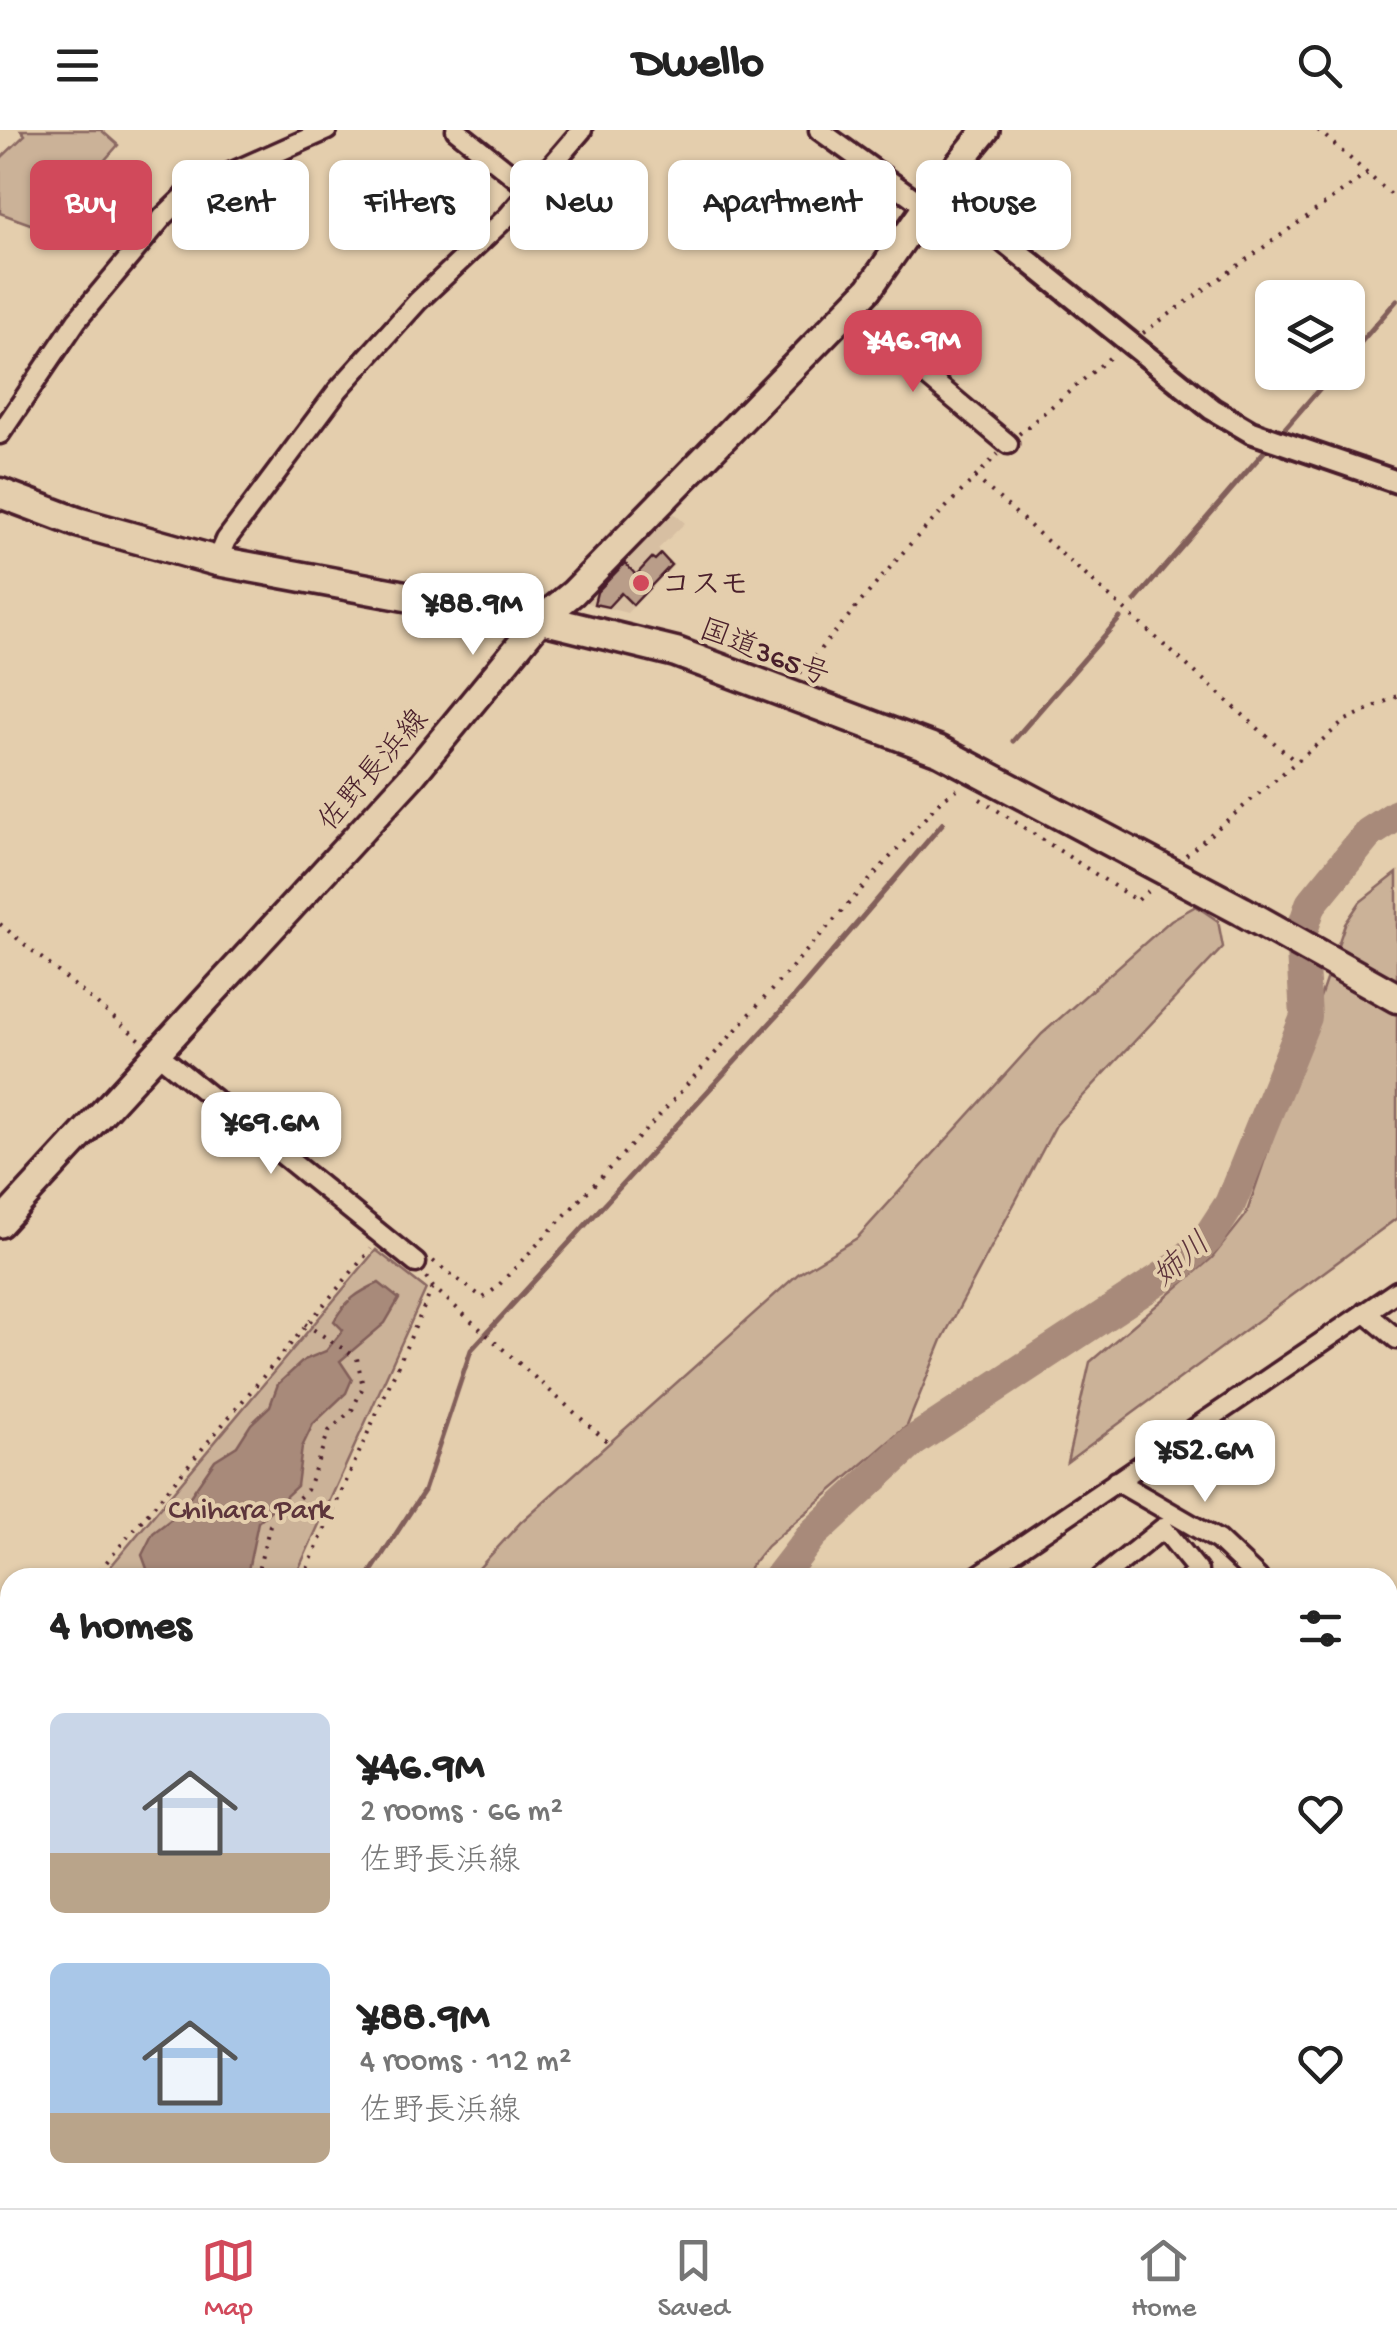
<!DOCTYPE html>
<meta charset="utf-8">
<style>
body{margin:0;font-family:"Gochi Hand","Klee One",sans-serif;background:#f6f6f6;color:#222;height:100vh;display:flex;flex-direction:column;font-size:38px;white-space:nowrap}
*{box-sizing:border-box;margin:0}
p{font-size:32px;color:#767676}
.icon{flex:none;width:55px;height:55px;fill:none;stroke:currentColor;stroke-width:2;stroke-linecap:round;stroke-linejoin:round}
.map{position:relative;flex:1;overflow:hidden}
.panel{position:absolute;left:0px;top:1438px;width:1398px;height:642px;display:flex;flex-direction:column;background:#fff;border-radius:30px 30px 0 0;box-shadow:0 2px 8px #0004}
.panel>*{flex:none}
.guide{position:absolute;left:30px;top:30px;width:1338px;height:90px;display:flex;gap:20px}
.buttons{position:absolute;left:1255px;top:150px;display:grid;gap:20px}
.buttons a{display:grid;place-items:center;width:110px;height:110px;border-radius:15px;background:#fff;box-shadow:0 2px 8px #0004;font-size:50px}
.price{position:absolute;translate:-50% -85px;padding:0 22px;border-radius:20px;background:#fff;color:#222;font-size:32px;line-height:65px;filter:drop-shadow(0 2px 5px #0008)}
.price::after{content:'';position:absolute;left:50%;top:60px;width:30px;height:22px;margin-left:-15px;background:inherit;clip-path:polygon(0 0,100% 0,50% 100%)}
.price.active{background:#d1495b;color:#fff}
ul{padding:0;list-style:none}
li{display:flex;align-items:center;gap:30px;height:250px;padding:0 50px}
li span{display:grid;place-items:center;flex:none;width:280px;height:200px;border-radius:15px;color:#555}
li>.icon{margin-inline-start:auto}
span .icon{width:120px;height:120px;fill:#fffc;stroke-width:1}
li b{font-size:42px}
h2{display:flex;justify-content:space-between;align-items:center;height:120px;padding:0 50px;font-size:42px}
.tag{padding:0 35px;border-radius:15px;background:#fff;box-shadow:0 2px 8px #0004;font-size:35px;line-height:90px}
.tag.active{background:#d1495b;color:#fff}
header{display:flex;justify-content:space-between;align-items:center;height:130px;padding:0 50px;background:#fff;font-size:45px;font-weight:800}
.dock{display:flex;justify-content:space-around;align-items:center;height:140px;border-top:2px solid #e0e0e0;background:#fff;font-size:28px;color:#767676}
.dock a{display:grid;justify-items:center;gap:5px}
.dock .active{color:#d1495b}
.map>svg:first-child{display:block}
.built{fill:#d7bfa2}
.green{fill:#cbb298;stroke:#8a6862;stroke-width:2.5}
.water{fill:#a88a7a;stroke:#825f5a;stroke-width:2.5}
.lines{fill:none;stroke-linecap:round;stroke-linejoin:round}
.stream{stroke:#825f5a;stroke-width:5}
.river{stroke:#a88a7a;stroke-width:32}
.building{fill:#b99d89;stroke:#4a1f2b;stroke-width:2.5}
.minor-casing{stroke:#4a1f2b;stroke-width:25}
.tertiary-casing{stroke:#4a1f2b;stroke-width:28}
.secondary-casing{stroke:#4a1f2b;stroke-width:32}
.trunk-casing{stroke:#4a1f2b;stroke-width:35}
.path{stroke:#4a1f2b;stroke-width:4;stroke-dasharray:2.5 8;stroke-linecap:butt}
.minor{stroke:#e4cead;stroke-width:18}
.tertiary{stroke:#e4cead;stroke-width:20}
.secondary{stroke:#e4cead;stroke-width:25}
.trunk{stroke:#e4cead;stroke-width:28}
.poi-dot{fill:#d1495b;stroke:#e4cead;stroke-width:4}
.labels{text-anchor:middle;stroke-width:8;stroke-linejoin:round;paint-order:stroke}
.poi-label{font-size:30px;font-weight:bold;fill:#4a1f2b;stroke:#e4cead;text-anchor:start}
.street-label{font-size:30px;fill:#4a1f2b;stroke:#e4cead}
.park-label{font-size:30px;fill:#5d353b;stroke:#e4cead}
.water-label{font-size:32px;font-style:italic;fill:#5d343b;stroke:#e4cead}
</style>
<header><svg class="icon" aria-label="menu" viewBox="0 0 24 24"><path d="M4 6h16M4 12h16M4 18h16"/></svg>Dwello<svg class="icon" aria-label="search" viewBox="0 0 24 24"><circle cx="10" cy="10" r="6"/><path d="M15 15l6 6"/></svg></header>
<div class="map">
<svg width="1397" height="2078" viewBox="0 0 1397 2078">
<rect width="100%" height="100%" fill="#e4cead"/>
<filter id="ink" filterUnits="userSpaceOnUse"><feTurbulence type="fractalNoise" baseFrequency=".01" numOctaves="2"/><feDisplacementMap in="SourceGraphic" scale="20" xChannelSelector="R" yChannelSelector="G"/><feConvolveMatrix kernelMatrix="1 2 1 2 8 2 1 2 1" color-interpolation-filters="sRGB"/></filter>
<g filter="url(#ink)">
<path class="built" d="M668 378 685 393 658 419 674 435 627 483 577 470Z"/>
<path class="green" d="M21 0H101L118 15 44 99 0 83V29L25 5Z
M1397 743V1088L1067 1332 1090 1232 1212 1128 1246 1085 1345 794 1360 772Z
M1196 776 1218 791 1223 817 1056 995 942 1210 907 1296 767 1416 742 1447H471L521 1392 798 1144 857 1108 1042 904 1171 790Z
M376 1120 426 1159 295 1447 101 1448Z"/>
<path class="water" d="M379 1153 399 1169 385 1193 340 1231 352 1249 346 1263 313 1294 302 1317 297 1356 258 1392 247 1445 244 1448 150 1447 142 1425 153 1403 178 1384 215 1330 237 1316 251 1294 270 1276 278 1254 304 1230 326 1221 343 1200 334 1191C345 1171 358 1162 379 1153Z"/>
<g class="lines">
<path class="stream" d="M1348 227 1397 170
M1280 304 1334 242
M1135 471 1269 316
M1013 611 1120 488
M367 1448 424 1361 471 1220 793 868 943 693
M79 2078 81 2070"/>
<path class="river" d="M779 1448 813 1404 912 1312 1178 1137 1208 1108 1230 1074 1306 887 1301 804 1311 774 1369 703 1397 685
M222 2078 231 2070"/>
</g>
<path class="building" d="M661 424 671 435 633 475 621 463 608 477 594 474 597 462 625 433 636 445 652 428 655 430Z"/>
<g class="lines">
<defs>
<path id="minor" d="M456 0 530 59
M819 0 926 77
M848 180 1008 314
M0 304 77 190 163 87 190 61 327 0
M217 431 226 410 338 260 418 171 508 86 582 0
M157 923 416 1133
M1365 1182 1397 1209
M1116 1351 1218 1410 1258 1448
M975 1448 1397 1161
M1101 1448 1163 1398 1198 1441 1190 1448
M0 1538 10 1547
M1388 1567 1397 1569
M1388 1882 1397 1877
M1388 1927 1397 1937
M715 2070 729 2078
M1178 2070 1188 2078
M450 2078 455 2070
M999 2078 1008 2070"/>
<path id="tertiary" d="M936 62 974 87 1212 279 1251 302 1397 352
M610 2078 616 2070"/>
<path id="secondary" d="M0 1094 411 647 541 489 573 463 869 159 936 62 986 0"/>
<path id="trunk" d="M0 363 77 392 217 431 502 484 541 489 676 522 940 621 1242 781 1397 868"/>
</defs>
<use href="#minor" class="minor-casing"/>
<use href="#tertiary" class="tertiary-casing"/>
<use href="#secondary" class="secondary-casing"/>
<use href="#trunk" class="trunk-casing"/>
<path class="path" d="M1318 0 1397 70
M1143 203 1367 44
M1019 304 1115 223
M975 347 1296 632
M800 543 912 412 998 324
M980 669 1137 771 1150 759
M1186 725 1346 590 1397 566
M0 794 143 912
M433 1131 483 1168 495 1159 660 985 941 670 959 658
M426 1147 433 1157 611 1315
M93 1448 371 1119
M256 1448 270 1395 307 1360 329 1301 352 1280 363 1257 357 1228 305 1194
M303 1448 433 1157
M0 1953 10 1941"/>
<use href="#minor" class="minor"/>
<use href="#tertiary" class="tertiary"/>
<use href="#secondary" class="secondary"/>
<use href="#trunk" class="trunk"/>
</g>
</g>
<circle class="poi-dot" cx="641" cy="453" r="10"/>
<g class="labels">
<g class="poi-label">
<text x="661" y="463">コスモ</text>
</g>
<g class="street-label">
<text transform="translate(765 521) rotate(21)" y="10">国道365号</text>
<text transform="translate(372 639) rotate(-49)" y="10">佐野長浜線</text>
</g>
<g class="park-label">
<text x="250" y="1388">Chihara Park</text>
</g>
<g class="water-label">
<text transform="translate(1180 1128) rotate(-41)" y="11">姉川</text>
</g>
</g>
</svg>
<div class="buttons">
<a><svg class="icon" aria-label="layers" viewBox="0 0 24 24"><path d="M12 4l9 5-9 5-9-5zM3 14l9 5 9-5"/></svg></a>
</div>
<b class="price active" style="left:913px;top:265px">¥46.9M</b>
<b class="price" style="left:473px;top:528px">¥88.9M</b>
<b class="price" style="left:271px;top:1047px">¥69.6M</b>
<b class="price" style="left:1205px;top:1375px">¥52.6M</b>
<div class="guide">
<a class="tag active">Buy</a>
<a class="tag">Rent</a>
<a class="tag">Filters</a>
<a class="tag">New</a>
<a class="tag">Apartment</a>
<a class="tag">House</a>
</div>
<section class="panel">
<h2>4 homes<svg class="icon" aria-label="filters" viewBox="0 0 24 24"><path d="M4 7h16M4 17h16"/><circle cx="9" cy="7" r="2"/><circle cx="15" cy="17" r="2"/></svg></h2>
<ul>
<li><span style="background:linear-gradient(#c9d6e8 70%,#b9a48a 0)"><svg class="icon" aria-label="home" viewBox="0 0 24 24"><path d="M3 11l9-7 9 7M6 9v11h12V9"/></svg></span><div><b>¥46.9M</b><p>2 rooms · 66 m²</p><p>佐野長浜線</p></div><svg class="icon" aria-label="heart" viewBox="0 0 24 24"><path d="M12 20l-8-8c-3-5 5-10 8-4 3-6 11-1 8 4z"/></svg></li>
<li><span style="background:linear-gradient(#a9c7e8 75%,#b9a48a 0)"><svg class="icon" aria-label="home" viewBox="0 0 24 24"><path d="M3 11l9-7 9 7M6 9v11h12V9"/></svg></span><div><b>¥88.9M</b><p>4 rooms · 112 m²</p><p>佐野長浜線</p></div><svg class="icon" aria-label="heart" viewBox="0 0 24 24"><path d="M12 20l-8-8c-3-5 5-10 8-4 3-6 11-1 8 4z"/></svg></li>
</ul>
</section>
</div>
<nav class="dock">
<a class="active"><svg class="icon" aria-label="map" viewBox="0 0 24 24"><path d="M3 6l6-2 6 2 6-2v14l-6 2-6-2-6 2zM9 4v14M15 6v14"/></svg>Map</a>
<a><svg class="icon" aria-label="saved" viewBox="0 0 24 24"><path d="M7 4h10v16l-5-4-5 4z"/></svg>Saved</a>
<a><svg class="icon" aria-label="home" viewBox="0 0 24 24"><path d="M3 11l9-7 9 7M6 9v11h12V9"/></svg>Home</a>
</nav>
